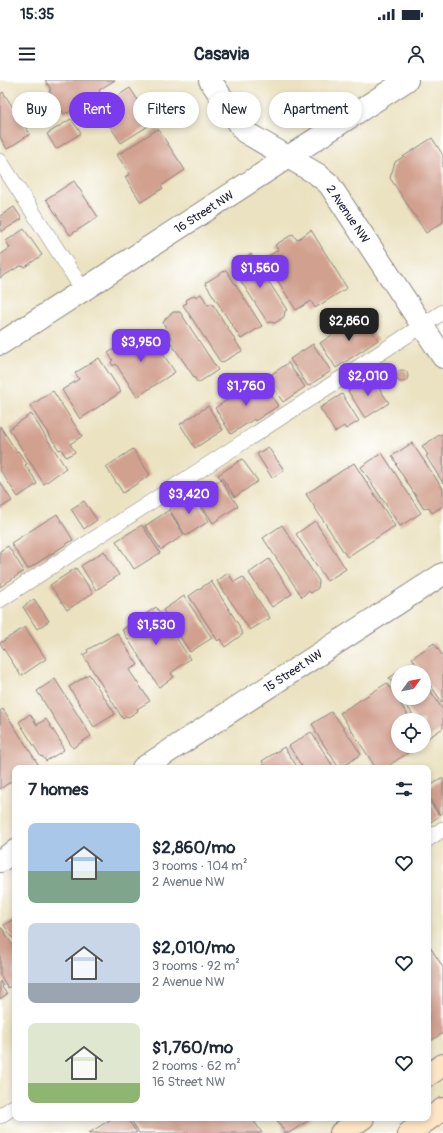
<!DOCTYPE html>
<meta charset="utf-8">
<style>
body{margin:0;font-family:Pangolin,sans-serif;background:#f6f6f7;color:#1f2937;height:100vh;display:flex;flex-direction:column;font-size:15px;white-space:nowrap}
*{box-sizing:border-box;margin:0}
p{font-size:13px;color:#747a83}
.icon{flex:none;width:22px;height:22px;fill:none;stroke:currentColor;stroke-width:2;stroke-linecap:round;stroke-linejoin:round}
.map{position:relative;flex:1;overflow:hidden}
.sheet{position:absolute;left:12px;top:685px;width:419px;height:356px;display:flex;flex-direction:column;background:#fff;border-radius:8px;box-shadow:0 2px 6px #0003}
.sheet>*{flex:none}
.banner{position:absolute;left:12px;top:12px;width:419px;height:36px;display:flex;gap:8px}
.needle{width:26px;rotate:57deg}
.tools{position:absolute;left:391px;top:585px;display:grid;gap:8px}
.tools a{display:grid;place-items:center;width:40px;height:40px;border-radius:50%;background:#fff;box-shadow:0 2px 6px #0003;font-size:20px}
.price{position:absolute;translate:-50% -34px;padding:0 9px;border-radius:8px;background:#7c3aed;color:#fff;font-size:13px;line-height:26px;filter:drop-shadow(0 1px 2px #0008)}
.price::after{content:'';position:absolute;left:50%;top:24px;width:12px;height:9px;margin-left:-6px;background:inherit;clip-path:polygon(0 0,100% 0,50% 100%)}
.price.current{background:#222;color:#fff}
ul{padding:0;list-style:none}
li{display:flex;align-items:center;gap:12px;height:100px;padding:0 16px}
li span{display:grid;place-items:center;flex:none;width:112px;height:80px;border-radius:8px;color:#555}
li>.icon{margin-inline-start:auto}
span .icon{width:48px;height:48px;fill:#fffc;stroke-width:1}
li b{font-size:17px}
h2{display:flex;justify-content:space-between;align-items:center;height:48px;padding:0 16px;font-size:17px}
.chip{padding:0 14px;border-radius:18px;background:#fff;box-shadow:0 2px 6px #0003;font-size:14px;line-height:36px}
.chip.current{background:#7c3aed;color:#fff}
.status{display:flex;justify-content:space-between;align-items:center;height:28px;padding:0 20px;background:#fff;direction:ltr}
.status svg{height:11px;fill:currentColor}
header{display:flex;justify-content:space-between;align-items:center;height:52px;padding:0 16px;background:#fff;font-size:18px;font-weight:700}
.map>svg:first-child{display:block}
.building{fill:#d1a08f}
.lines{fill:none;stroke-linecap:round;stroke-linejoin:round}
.lane-casing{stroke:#86827e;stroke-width:16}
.street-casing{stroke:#86827e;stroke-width:24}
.secondary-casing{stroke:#86827e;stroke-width:24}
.lane{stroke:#fff;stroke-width:15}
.street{stroke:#fff;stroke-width:22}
.secondary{stroke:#fde5c5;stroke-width:22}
.labels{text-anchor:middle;stroke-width:3;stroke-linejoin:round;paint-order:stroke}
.street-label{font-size:12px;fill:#22223b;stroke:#fff}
</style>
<div class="status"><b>15:35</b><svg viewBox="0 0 49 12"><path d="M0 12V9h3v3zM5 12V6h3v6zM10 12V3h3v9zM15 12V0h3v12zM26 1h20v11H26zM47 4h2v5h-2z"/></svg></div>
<header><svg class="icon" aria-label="menu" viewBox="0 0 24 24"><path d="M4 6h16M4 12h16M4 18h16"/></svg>Casavia<svg class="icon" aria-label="person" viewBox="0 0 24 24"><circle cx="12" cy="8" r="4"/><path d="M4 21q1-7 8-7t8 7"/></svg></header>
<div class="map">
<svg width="443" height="1053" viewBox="0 0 443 1053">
<rect width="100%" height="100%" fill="#fff"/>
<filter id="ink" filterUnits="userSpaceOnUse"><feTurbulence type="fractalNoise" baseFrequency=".025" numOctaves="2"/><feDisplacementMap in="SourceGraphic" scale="8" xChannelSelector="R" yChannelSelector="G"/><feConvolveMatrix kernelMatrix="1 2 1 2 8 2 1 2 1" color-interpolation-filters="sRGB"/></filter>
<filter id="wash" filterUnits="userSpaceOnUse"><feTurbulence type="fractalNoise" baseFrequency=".012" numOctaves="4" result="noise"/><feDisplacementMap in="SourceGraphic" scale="16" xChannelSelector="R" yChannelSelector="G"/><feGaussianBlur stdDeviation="0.9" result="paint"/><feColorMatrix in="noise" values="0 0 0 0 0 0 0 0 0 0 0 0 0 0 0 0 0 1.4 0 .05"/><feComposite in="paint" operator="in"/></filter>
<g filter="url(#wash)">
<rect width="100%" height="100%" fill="#ebe2c1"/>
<g id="blocks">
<path class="building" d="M45 0H115L99 10 100 12 91 19 89 16 76 25 77 27 68 33 67 32 64 34 49 11 51 10Z
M130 8 153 43 121 63 98 28Z
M3 12 30 54 7 69 0 57V15Z
M71 39 81 53 56 69 47 54Z
M158 49 185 90 161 106 163 108 141 122 125 97 130 94 117 75Z
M432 58 443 75V142L426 153 390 98 395 82Z
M74 101 98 137 70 155 46 119Z
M14 127 22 139 1 152 0 136Z
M24 149 42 175 25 187 20 186 0 198V175L10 168 6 161Z
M311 150 347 208 315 228 311 221 296 230 264 179 278 170 275 165 293 154 297 160Z
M251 174 287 230 285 231 284 237 275 243 270 242 268 243 231 186Z
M226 190 262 246 241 259 205 203Z
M201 214 208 225 212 223 242 271 221 283 183 225 187 223 186 220 195 215 196 217Z
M173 232H180L218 290 198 303 169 260 172 258 163 243 166 238Z
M362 236 378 260 336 288 320 263Z
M147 250 175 292 137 317 116 284 113 286 111 282 113 280 108 273 123 263 122 262 130 257 131 258 134 256 135 258Z
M313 264 331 291 308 306 290 279Z
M99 278 121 312 80 339 62 310 79 299 75 293Z
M288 283 305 307 283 322 266 298Z
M396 296a6 6 0 1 1 12 0a6 6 0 1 1-12 0Z
M371 296 389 323 365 338 348 311Z
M261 300 278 326 255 341 254 339 231 354 215 328 238 313V314Z
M53 311 82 356 70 364 75 372 66 377 61 369 59 370 30 326Z
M342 314 359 341 346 349 344 346 335 352 320 328Z
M208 326 223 350 195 368 180 344Z
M31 334 66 388 44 404 9 349Z
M0 346 17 372 18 371 27 384 25 385 33 396 37 404 18 417 0 390Z
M441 354 443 356V403L426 376 428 375 422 366Z
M412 363 443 409V426L432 433 428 427 424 429 396 385 397 384 392 376Z
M268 367 284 390 272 398 257 374Z
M133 369 150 395 123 413 106 387Z
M382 373 421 433 400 446 361 387Z
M242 379 258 401 235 417 222 398 221 399 218 395Z
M354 383 395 446 347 477 306 414Z
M221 400 238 426 213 443 196 417Z
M0 402 12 421 0 428Z
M191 414 209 441 186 456 169 429Z
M84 421 97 440 84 449 71 429Z
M169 430 184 455 161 470 145 446Z
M57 434 73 460 28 489 11 463Z
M315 441 346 489 327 501 296 454Z
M142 445 160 473 134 489 116 461Z
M282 445 319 501 318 508 311 513 308 511 302 517 263 458Z
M8 466 24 491 0 507V471Z
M104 471 119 495 96 510 81 486Z
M269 479 292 514 272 527 249 493Z
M76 488 93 513 67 530 50 505Z
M228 493 234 502 243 497 270 538 250 550 217 501Z
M211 501 240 547 239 548 243 554 225 567 220 559 218 561 189 516Z
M184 516 212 558 190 572 163 530Z
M34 519 49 541 37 549 23 527Z
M156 527 190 579 171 593 174 597 159 607 122 550Z
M25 547 46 579 21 596 0 563Z
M117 553 138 585 129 590 150 621 137 629 138 631 128 637 127 636 123 639 83 575 88 572 87 570Z
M434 563 443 576V621L442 622 424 596V592H422L412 578Z
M412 583 418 592H398V612L389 598Z
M89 594 115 634 94 647 69 607Z
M55 599 91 656 73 668 37 611Z
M424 601 443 630V648L428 658 424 652V640H416L402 618H424Z
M387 603 411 640H398V666H418L385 688H376L340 633Z
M3 629 38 684 32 688H15V699L0 709V631Z
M331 632 335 637H336L361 674 341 688H339L315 651 316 650 312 644Z
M30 634 37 645 46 639 62 664H61L64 670 46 681 42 676 41 677 19 642Z
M311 652 334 688H303L289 666Z
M284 667 298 688H266L262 681Z
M443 698V733L440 735 428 716V707Z
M428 719 439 736 428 744Z
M15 838V862L4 845Z
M2 848 15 869V903L8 908 0 895V849Z
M428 864 443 887V953L429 962 428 960Z
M0 901 3 906 2 907 7 914 0 919Z
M113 1038H127L137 1053H89Z
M130 1038H252L262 1053H139Z
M276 1038H312L289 1053H285Z"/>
</g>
</g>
<g filter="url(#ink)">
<use href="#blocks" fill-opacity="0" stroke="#86827e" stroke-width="1"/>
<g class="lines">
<defs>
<path id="lane" d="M0 81 83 210
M0 520 443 232
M428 759 443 749
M0 1036 15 1026"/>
<path id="street" d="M210 0 245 52 317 94 329 104 443 277
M0 264 407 0
M143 688 443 494
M0 781 15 771"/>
<path id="secondary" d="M428 995 443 985
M341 1053 363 1038
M409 1053 443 1029"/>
</defs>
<use href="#lane" class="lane-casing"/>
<use href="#street" class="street-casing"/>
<use href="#secondary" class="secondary-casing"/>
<use href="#lane" class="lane"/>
<use href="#street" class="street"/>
<use href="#secondary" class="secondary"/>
</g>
</g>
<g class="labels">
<g class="street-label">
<text transform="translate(204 132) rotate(-33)" y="4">16 Street NW</text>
<text transform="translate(348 134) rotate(56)" y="4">2 Avenue NW</text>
<text transform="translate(293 591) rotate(-33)" y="4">15 Street NW</text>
</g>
</g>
</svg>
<div class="tools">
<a><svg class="needle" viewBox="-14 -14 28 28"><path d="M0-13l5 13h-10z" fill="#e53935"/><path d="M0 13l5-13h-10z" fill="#747a83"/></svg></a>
<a><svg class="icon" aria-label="locate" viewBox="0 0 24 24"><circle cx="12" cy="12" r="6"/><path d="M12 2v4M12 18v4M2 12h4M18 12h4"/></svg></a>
</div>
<b class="price" style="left:260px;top:209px">$1,560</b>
<b class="price current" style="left:349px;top:262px">$2,860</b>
<b class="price" style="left:141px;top:283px">$3,950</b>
<b class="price" style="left:368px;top:317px">$2,010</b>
<b class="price" style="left:246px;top:327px">$1,760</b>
<b class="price" style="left:189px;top:435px">$3,420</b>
<b class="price" style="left:156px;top:566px">$1,530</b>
<div class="banner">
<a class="chip">Buy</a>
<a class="chip current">Rent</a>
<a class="chip">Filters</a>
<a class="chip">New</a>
<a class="chip">Apartment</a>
</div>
<section class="sheet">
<h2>7 homes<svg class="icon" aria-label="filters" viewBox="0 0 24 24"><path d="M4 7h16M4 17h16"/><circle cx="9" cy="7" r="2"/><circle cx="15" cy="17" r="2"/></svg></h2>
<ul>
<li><span style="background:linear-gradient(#a9c7e8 60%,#7fa58c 0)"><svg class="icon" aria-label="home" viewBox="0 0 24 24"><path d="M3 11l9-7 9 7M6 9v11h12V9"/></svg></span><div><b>$2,860/mo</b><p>3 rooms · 104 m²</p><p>2 Avenue NW</p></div><svg class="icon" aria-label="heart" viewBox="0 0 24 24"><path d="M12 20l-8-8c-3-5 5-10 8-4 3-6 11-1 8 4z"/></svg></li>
<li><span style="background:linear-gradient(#c9d6e8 75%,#9aa5b1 0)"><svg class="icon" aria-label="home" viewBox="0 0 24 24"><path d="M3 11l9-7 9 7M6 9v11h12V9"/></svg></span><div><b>$2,010/mo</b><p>3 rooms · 92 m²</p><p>2 Avenue NW</p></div><svg class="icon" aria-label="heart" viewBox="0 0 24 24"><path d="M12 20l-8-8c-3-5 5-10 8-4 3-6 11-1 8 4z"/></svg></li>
<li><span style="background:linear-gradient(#dfe7d0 75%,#8fb573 0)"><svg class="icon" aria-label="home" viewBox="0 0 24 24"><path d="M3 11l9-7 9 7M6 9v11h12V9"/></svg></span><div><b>$1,760/mo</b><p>2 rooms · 62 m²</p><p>16 Street NW</p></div><svg class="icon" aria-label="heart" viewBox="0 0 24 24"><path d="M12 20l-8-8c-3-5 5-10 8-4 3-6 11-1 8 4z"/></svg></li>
</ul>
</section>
</div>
